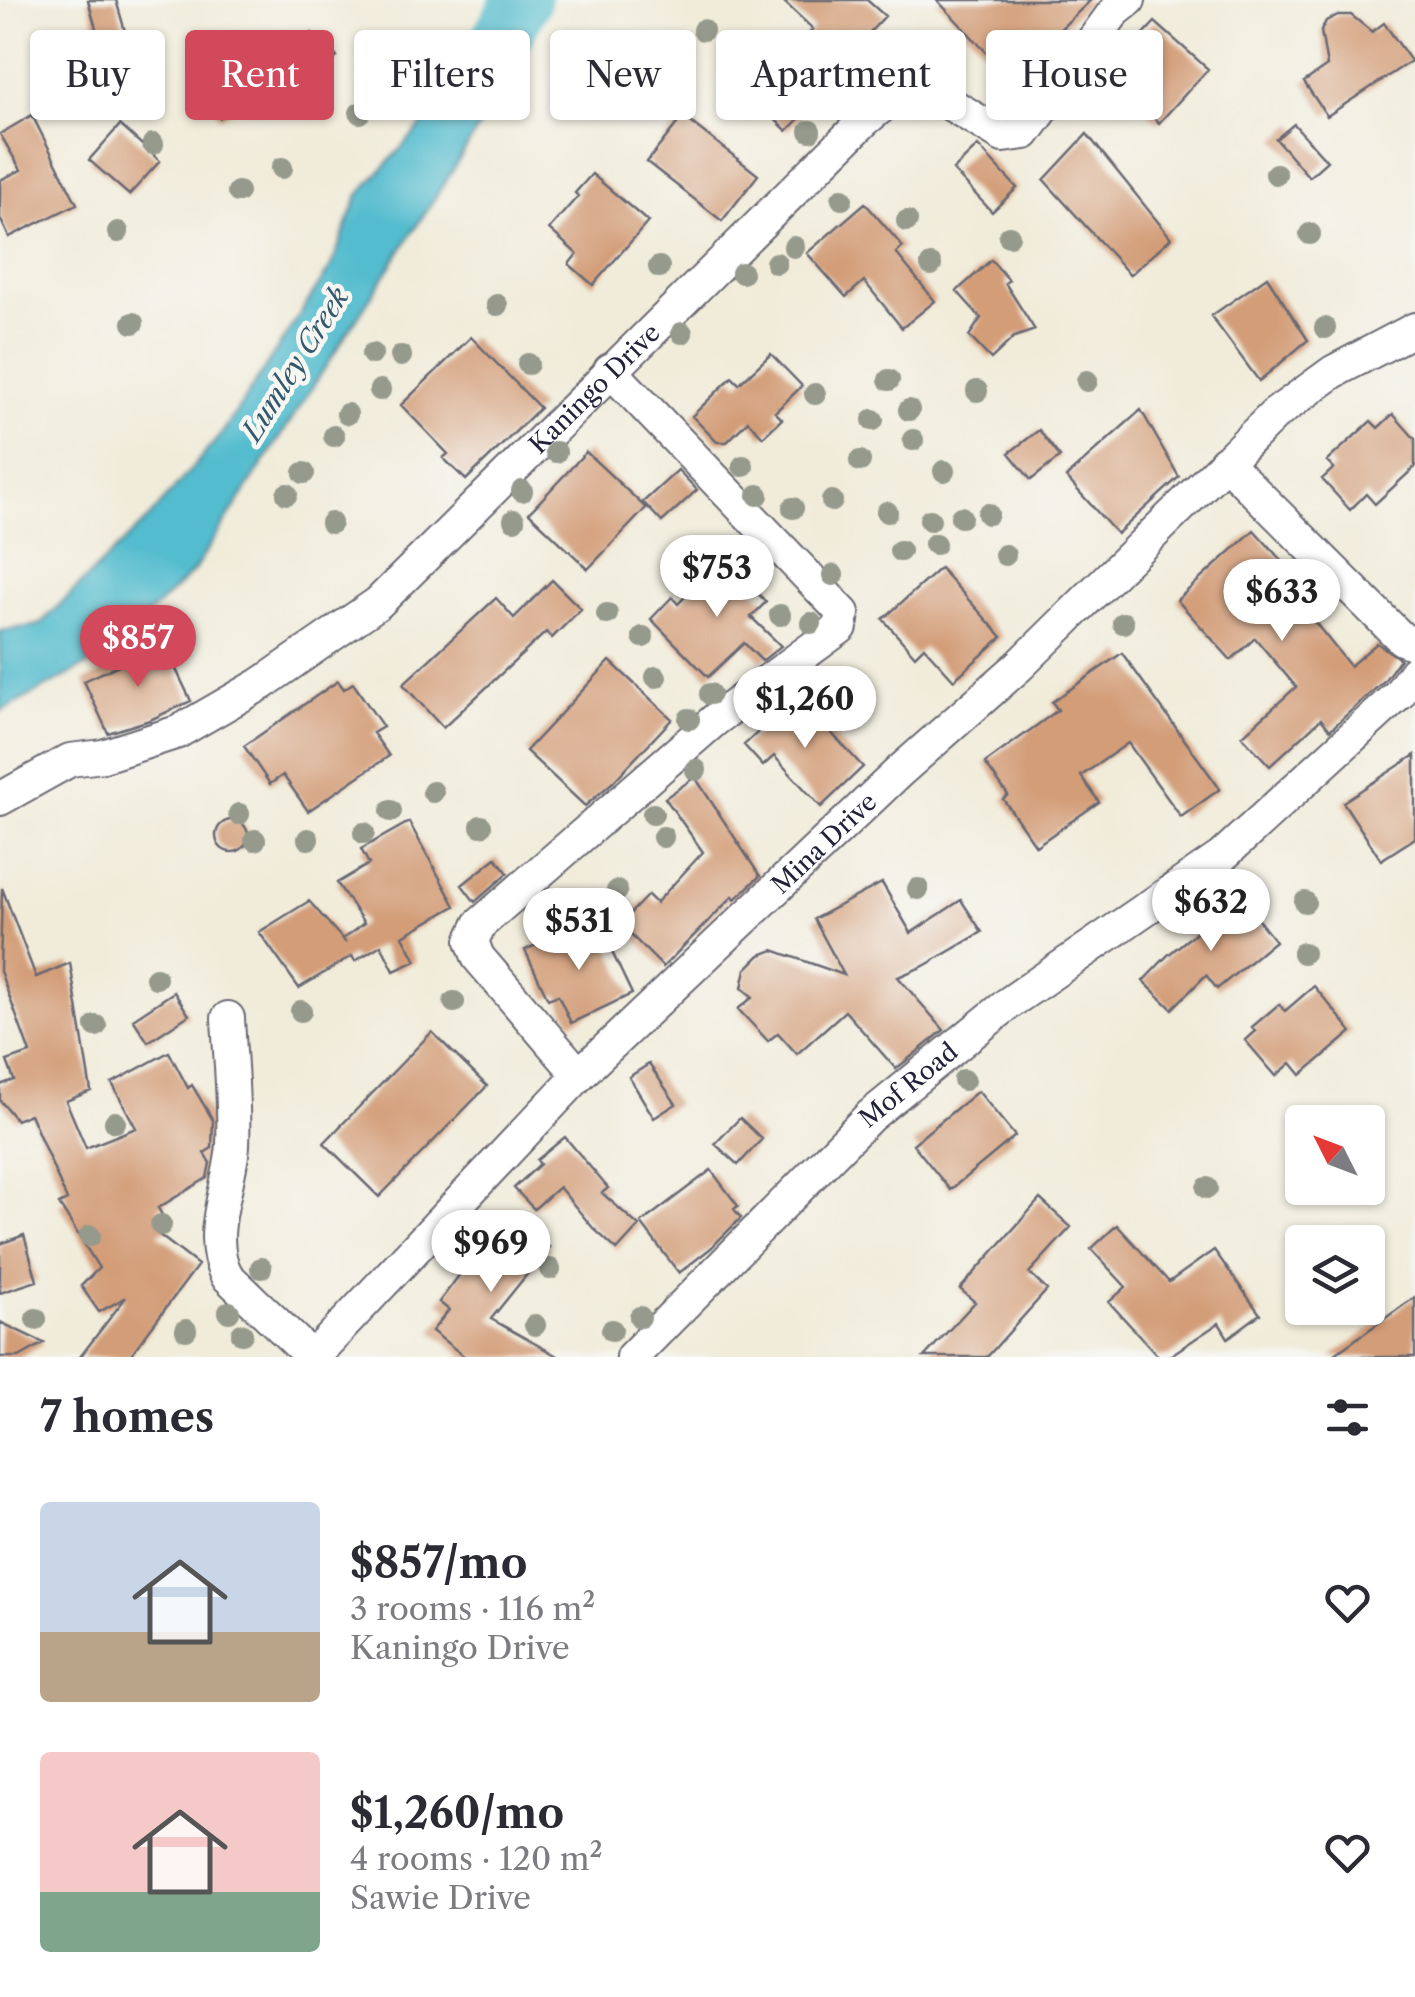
<!DOCTYPE html>
<meta charset="utf-8">
<style>
body{margin:0;font-family:"Libre Caslon Text",serif;background:#f2f2f3;color:#2b2b33;height:100vh;display:flex;flex-direction:column;font-size:38px;white-space:nowrap}
*{box-sizing:border-box;margin:0}
p{font-size:32px;color:#7c7c81}
.icon{flex:none;width:55px;height:55px;fill:none;stroke:currentColor;stroke-width:2;stroke-linecap:round;stroke-linejoin:round}
.map{position:relative;height:1357px;overflow:hidden}
.panel{display:flex;flex-direction:column;background:#fff;flex:1}
.panel>*{flex:none}
.banner{position:absolute;left:30px;top:30px;width:1355px;height:90px;display:flex;gap:20px}
.needle{width:65px;rotate:312deg}
.controls{position:absolute;left:1285px;top:1105px;display:grid;gap:20px}
.controls a{display:grid;place-items:center;width:100px;height:100px;border-radius:10px;background:#fff;box-shadow:0 2px 8px #0004;font-size:50px}
.price{position:absolute;translate:-50% -85px;padding:0 22px;border-radius:35px;background:#fff;color:#222;font-size:32px;line-height:65px;filter:drop-shadow(0 2px 5px #0008)}
.price::after{content:'';position:absolute;left:50%;top:60px;width:30px;height:22px;margin-left:-15px;background:inherit;clip-path:polygon(0 0,100% 0,50% 100%)}
.price.current{background:#d1495b;color:#fff}
ul{padding:0;list-style:none}
li{display:flex;align-items:center;gap:30px;height:250px;padding:0 40px}
li span{display:grid;place-items:center;flex:none;width:280px;height:200px;border-radius:10px;color:#555}
li>.icon{margin-inline-start:auto}
span .icon{width:120px;height:120px;fill:#fffc;stroke-width:1}
li b{font-size:42px}
h2{display:flex;justify-content:space-between;align-items:center;height:120px;padding:0 40px;font-size:42px}
.chip{padding:0 35px;border-radius:10px;background:#fff;box-shadow:0 2px 8px #0004;font-size:35px;line-height:90px}
.chip.current{background:#d1495b;color:#fff}
.map>svg:first-child{display:block}
.water{fill:#52bcce;stroke:#3a6f84;stroke-width:2.5}
.lines{fill:none;stroke-linecap:round;stroke-linejoin:round}
.river{stroke:#52bcce;stroke-width:58}
.building{fill:#d39d78}
.street-casing{stroke:#6a6973;stroke-width:36}
.street{stroke:#fff;stroke-width:32}
.tree{fill:#969a8d}
.labels{text-anchor:middle;stroke-width:9;stroke-linejoin:round;paint-order:stroke}
.street-label{font-size:25px;fill:#22223b;stroke:#f6f6f2}
.water-label{font-size:28px;font-style:italic;fill:#33586e;stroke:#f6f6f2}
</style>
<div class="map">
<svg width="1415" height="1357" viewBox="0 0 1415 1357">
<rect width="100%" height="100%" fill="#f6f6f2"/>
<filter id="ink" filterUnits="userSpaceOnUse"><feTurbulence type="fractalNoise" baseFrequency=".01" numOctaves="2"/><feDisplacementMap in="SourceGraphic" scale="20" xChannelSelector="R" yChannelSelector="G"/><feConvolveMatrix kernelMatrix="1 2 1 2 8 2 1 2 1" color-interpolation-filters="sRGB"/></filter>
<filter id="wash" filterUnits="userSpaceOnUse"><feTurbulence type="fractalNoise" baseFrequency=".0048" numOctaves="4" result="noise"/><feDisplacementMap in="SourceGraphic" scale="40" xChannelSelector="R" yChannelSelector="G"/><feGaussianBlur stdDeviation="2.25" result="paint"/><feColorMatrix in="noise" values="0 0 0 0 0 0 0 0 0 0 0 0 0 0 0 0 0 1.4 0 .05"/><feComposite in="paint" operator="in"/></filter>
<g filter="url(#wash)">
<rect width="100%" height="100%" fill="#f1ecda"/>
<path class="water" d="M500 2 538 29 452 171 193 572 104 656 0 712V631L39 625 150 517 223 432 332 265 358 196 439 106Z"/>
<g class="lines">
<path class="river" d="M478 79 522 0"/>
</g>
<g id="blocks">
<path class="building" d="M88 0H116L139 80 101 91 88 42 99 39Z
M782 0H867L885 16 821 84 826 90 787 131 751 96 813 29Z
M937 0H1091L1010 77Z
M1338 15H1351L1372 32 1384 23 1411 61 1327 116 1304 82 1327 66 1321 31 1326 21Z
M1155 22 1208 69 1159 123 1106 75Z
M312 33 337 57 296 97 272 73Z
M239 57 261 92 220 118 198 83Z
M32 115 77 204 9 237 0 218V180L21 170 0 134Z
M683 116 758 175 722 221 647 162Z
M1294 124 1327 161 1309 177 1276 139Z
M120 125 160 161 129 195 89 160Z
M1087 134 1171 238 1130 275 1044 180Z
M978 146 1017 188 992 212 953 170Z
M592 174 648 222 593 285 569 264 577 254 549 229 578 196 575 193Z
M865 203 903 247 896 253 935 301 902 328 864 281 846 297 807 253Z
M991 260 1009 280 1005 283 1035 330 1014 337 991 359 969 336 981 318 957 291Z
M1267 277 1308 340 1259 381 1211 316Z
M471 337 540 408 466 480 443 458 448 454 401 405Z
M771 354 802 386 775 412 782 419 763 437 748 421 727 442H717L692 416 732 377 739 384Z
M1141 410 1179 477 1117 534 1066 477Z
M1393 414 1415 439V467L1375 504 1366 494 1350 510 1322 479 1334 468 1327 461 1371 421 1378 428Z
M1039 430 1060 457 1031 480 1009 453Z
M586 452 646 508 588 569 529 513Z
M678 470 697 490 662 522 643 502Z
M1254 530 1308 590 1297 600 1350 666 1377 643 1400 659 1384 681 1330 730 1321 719 1270 766 1242 736 1296 687 1255 638 1231 660 1177 600Z
M724 558 766 602 751 617 781 646 762 661 744 643 708 677 651 619 672 597 678 604Z
M940 568 1002 637 954 680 924 647 915 656 883 619Z
M552 580 581 609 552 638 546 632 443 728 403 684 496 598 514 618Z
M164 644 191 701 150 720 108 733 84 681Z
M1122 653 1220 789 1181 817 1128 743 1081 776 1099 802 1036 846 1003 799 1008 795 985 763 1058 710 1052 702Z
M610 661 672 719 613 782 585 806 526 751Z
M338 681 344 689 353 683 383 727 373 733 389 756 308 811 283 775 270 784 244 746Z
M797 696 863 767 821 807 774 756 763 766 744 745Z
M1415 755V838L1381 860 1343 802Z
M695 777 760 876 735 899 733 896 663 967 620 924 648 895 656 903 703 852 665 798Z
M216 836a16 16 0 1 1 32 0a16 16 0 1 1-32 0Z
M409 822 455 906 403 936 416 961 394 971 381 945 355 961 352 956 299 988 259 932 309 901 346 943 343 939 364 923 337 883 369 864 361 849Z
M496 858 508 873 475 902 462 885Z
M882 883 911 933 961 900 982 932 924 966 898 977 944 1030 896 1069 845 1011 797 1054 778 1033 768 1041 738 1009 753 997 742 988 746 969 760 955 773 950 844 975 814 919Z
M2 888 36 977 70 963 91 1091 66 1101 86 1148 136 1128 112 1083 169 1052 188 1088 192 1085 213 1120 212 1148 204 1153 210 1163 207 1178 158 1208 169 1227 158 1234 198 1265 129 1357H80L126 1297 99 1312 81 1286 99 1268 59 1204 67 1200 30 1114 16 1120 0 1100V1085L14 1080 7 1061 30 1053 0 971Z
M1240 897 1275 941 1217 989 1206 975 1172 1009 1143 981 1168 955Z
M568 930 576 944 602 931 632 994 571 1023 558 995 548 999 525 950Z
M1314 986 1352 1032 1301 1075 1291 1063 1276 1076 1245 1040 1255 1031 1252 1027 1279 1004 1285 1011Z
M174 992 189 1015 148 1042 133 1019Z
M432 1032 487 1086 379 1197 324 1143Z
M649 1064 676 1104 654 1118 629 1077Z
M978 1091 1015 1136 950 1190 913 1144Z
M740 1118 762 1139 738 1165 715 1144Z
M565 1137 608 1188 602 1193 639 1226 617 1250 593 1228 559 1187 534 1209 514 1188 540 1164 537 1160Z
M711 1170 738 1206 734 1209 741 1218 711 1248 679 1273 641 1223Z
M1040 1199 1071 1227 1029 1273 1047 1290 987 1357H924L975 1302 960 1289Z
M506 1213 549 1247 491 1319 559 1357H465L432 1331 449 1310 439 1302Z
M1117 1225 1169 1282 1214 1250 1260 1314 1228 1338 1219 1323 1168 1357H1159L1109 1302 1126 1287 1091 1249Z
M24 1235 37 1281 0 1293V1244Z
M1415 1297V1357H1331Z
M0 1322 44 1343 19 1357H0Z"/>
</g>
</g>
<g filter="url(#ink)">
<use href="#blocks" fill-opacity="0" stroke="#6a6973" stroke-width="2.5"/>
<g class="lines">
<defs>
<g id="street">
<path d="M1225 462 1402 639 1415 644"/>
<path id="s1" d="M0 799 70 760 103 756 178 732 261 684 378 603 866 119 899 92 919 85 1003 136 1025 133 1114 12 1129 0"/>
<path d="M228 1018C230 1060 235 1104 233 1145 230 1188 205 1236 227 1276L312 1357"/>
<path d="M579 1075 478 957 472 941 480 924 716 719 841 627 843 613 610 370"/>
<path id="s2" d="M313 1357 579 1075 900 771 1019 666 1274 415 1333 372 1415 329"/>
<path id="s3" d="M632 1357 870 1116 1009 1003 1221 857 1399 694 1415 672"/>
</g>
</defs>
<use href="#street" class="street-casing"/>
<use href="#street" class="street"/>
</g>
<g class="tree">
<circle cx="703" cy="30" r="11"/>
<circle cx="371" cy="52" r="11"/>
<circle cx="360" cy="113" r="11"/>
<circle cx="810" cy="131" r="11"/>
<circle cx="153" cy="144" r="11"/>
<circle cx="282" cy="168" r="11"/>
<circle cx="1276" cy="174" r="11"/>
<circle cx="238" cy="192" r="11"/>
<circle cx="842" cy="199" r="11"/>
<circle cx="907" cy="221" r="11"/>
<circle cx="118" cy="232" r="11"/>
<circle cx="1310" cy="234" r="11"/>
<circle cx="1009" cy="236" r="11"/>
<circle cx="794" cy="247" r="11"/>
<circle cx="776" cy="263" r="11"/>
<circle cx="931" cy="265" r="11"/>
<circle cx="659" cy="267" r="11"/>
<circle cx="742" cy="273" r="11"/>
<circle cx="497" cy="305" r="11"/>
<circle cx="133" cy="323" r="11"/>
<circle cx="1325" cy="328" r="11"/>
<circle cx="682" cy="333" r="11"/>
<circle cx="372" cy="354" r="11"/>
<circle cx="401" cy="356" r="11"/>
<circle cx="528" cy="364" r="11"/>
<circle cx="889" cy="380" r="11"/>
<circle cx="1087" cy="381" r="11"/>
<circle cx="380" cy="390" r="11"/>
<circle cx="977" cy="391" r="11"/>
<circle cx="815" cy="394" r="11"/>
<circle cx="909" cy="410" r="11"/>
<circle cx="347" cy="414" r="11"/>
<circle cx="873" cy="420" r="11"/>
<circle cx="334" cy="436" r="11"/>
<circle cx="913" cy="440" r="11"/>
<circle cx="556" cy="452" r="11"/>
<circle cx="860" cy="461" r="11"/>
<circle cx="743" cy="466" r="11"/>
<circle cx="944" cy="471" r="11"/>
<circle cx="304" cy="473" r="11"/>
<circle cx="522" cy="491" r="11"/>
<circle cx="287" cy="494" r="11"/>
<circle cx="758" cy="495" r="11"/>
<circle cx="832" cy="501" r="11"/>
<circle cx="793" cy="508" r="11"/>
<circle cx="887" cy="512" r="11"/>
<circle cx="988" cy="514" r="11"/>
<circle cx="961" cy="517" r="11"/>
<circle cx="514" cy="520" r="11"/>
<circle cx="930" cy="520" r="11"/>
<circle cx="331" cy="523" r="11"/>
<circle cx="935" cy="544" r="11"/>
<circle cx="900" cy="551" r="11"/>
<circle cx="1005" cy="555" r="11"/>
<circle cx="833" cy="575" r="11"/>
<circle cx="607" cy="614" r="11"/>
<circle cx="780" cy="615" r="11"/>
<circle cx="811" cy="623" r="11"/>
<circle cx="1123" cy="623" r="11"/>
<circle cx="153" cy="632" r="11"/>
<circle cx="119" cy="636" r="11"/>
<circle cx="643" cy="637" r="11"/>
<circle cx="656" cy="677" r="11"/>
<circle cx="710" cy="694" r="11"/>
<circle cx="689" cy="719" r="11"/>
<circle cx="696" cy="770" r="11"/>
<circle cx="433" cy="792" r="11"/>
<circle cx="391" cy="811" r="11"/>
<circle cx="239" cy="814" r="11"/>
<circle cx="653" cy="814" r="11"/>
<circle cx="481" cy="826" r="11"/>
<circle cx="364" cy="833" r="11"/>
<circle cx="663" cy="837" r="11"/>
<circle cx="308" cy="839" r="11"/>
<circle cx="255" cy="840" r="11"/>
<circle cx="918" cy="889" r="11"/>
<circle cx="617" cy="891" r="11"/>
<circle cx="1305" cy="902" r="11"/>
<circle cx="548" cy="906" r="11"/>
<circle cx="1303" cy="953" r="11"/>
<circle cx="156" cy="978" r="11"/>
<circle cx="454" cy="1002" r="11"/>
<circle cx="301" cy="1011" r="11"/>
<circle cx="96" cy="1026" r="11"/>
<circle cx="964" cy="1080" r="11"/>
<circle cx="115" cy="1122" r="11"/>
<circle cx="1207" cy="1188" r="11"/>
<circle cx="161" cy="1225" r="11"/>
<circle cx="90" cy="1236" r="11"/>
<circle cx="261" cy="1268" r="11"/>
<circle cx="550" cy="1269" r="11"/>
<circle cx="229" cy="1312" r="11"/>
<circle cx="640" cy="1317" r="11"/>
<circle cx="36" cy="1319" r="11"/>
<circle cx="535" cy="1325" r="11"/>
<circle cx="186" cy="1330" r="11"/>
<circle cx="612" cy="1330" r="11"/>
<circle cx="242" cy="1334" r="11"/>
</g>
</g>
<g class="labels">
<g class="street-label">
<text dy="9" stroke="none"><textPath href="#s1" startOffset="735">Kaningo Drive</textPath></text>
<text dy="9" stroke="none"><textPath href="#s2" startOffset="725">Mina Drive</textPath></text>
<text dy="9" stroke="none"><textPath href="#s3" startOffset="388">Mof Road</textPath></text>
</g>
<g class="water-label">
<text transform="translate(295 364) rotate(-58)" y="10">Lumley Creek</text>
</g>
</g>
</svg>
<div class="controls">
<a><svg class="needle" viewBox="-14 -14 28 28"><path d="M0-13l5 13h-10z" fill="#e53935"/><path d="M0 13l5-13h-10z" fill="#7c7c81"/></svg></a>
<a><svg class="icon" aria-label="layers" viewBox="0 0 24 24"><path d="M12 4l9 5-9 5-9-5zM3 14l9 5 9-5"/></svg></a>
</div>
<b class="price" style="left:717px;top:620px">$753</b>
<b class="price" style="left:1282px;top:644px">$633</b>
<b class="price current" style="left:138px;top:690px">$857</b>
<b class="price" style="left:805px;top:751px">$1,260</b>
<b class="price" style="left:1211px;top:954px">$632</b>
<b class="price" style="left:579px;top:973px">$531</b>
<b class="price" style="left:491px;top:1295px">$969</b>
<div class="banner">
<a class="chip">Buy</a>
<a class="chip current">Rent</a>
<a class="chip">Filters</a>
<a class="chip">New</a>
<a class="chip">Apartment</a>
<a class="chip">House</a>
</div>
</div>
<section class="panel">
<h2>7 homes<svg class="icon" aria-label="filters" viewBox="0 0 24 24"><path d="M4 7h16M4 17h16"/><circle cx="9" cy="7" r="2"/><circle cx="15" cy="17" r="2"/></svg></h2>
<ul>
<li><span style="background:linear-gradient(#c9d6e8 65%,#b9a48a 0)"><svg class="icon" aria-label="home" viewBox="0 0 24 24"><path d="M3 11l9-7 9 7M6 9v11h12V9"/></svg></span><div><b>$857/mo</b><p>3 rooms · 116 m²</p><p>Kaningo Drive</p></div><svg class="icon" aria-label="heart" viewBox="0 0 24 24"><path d="M12 20l-8-8c-3-5 5-10 8-4 3-6 11-1 8 4z"/></svg></li>
<li><span style="background:linear-gradient(#f6c9c9 70%,#7fa58c 0)"><svg class="icon" aria-label="home" viewBox="0 0 24 24"><path d="M3 11l9-7 9 7M6 9v11h12V9"/></svg></span><div><b>$1,260/mo</b><p>4 rooms · 120 m²</p><p>Sawie Drive</p></div><svg class="icon" aria-label="heart" viewBox="0 0 24 24"><path d="M12 20l-8-8c-3-5 5-10 8-4 3-6 11-1 8 4z"/></svg></li>
</ul>
</section>
